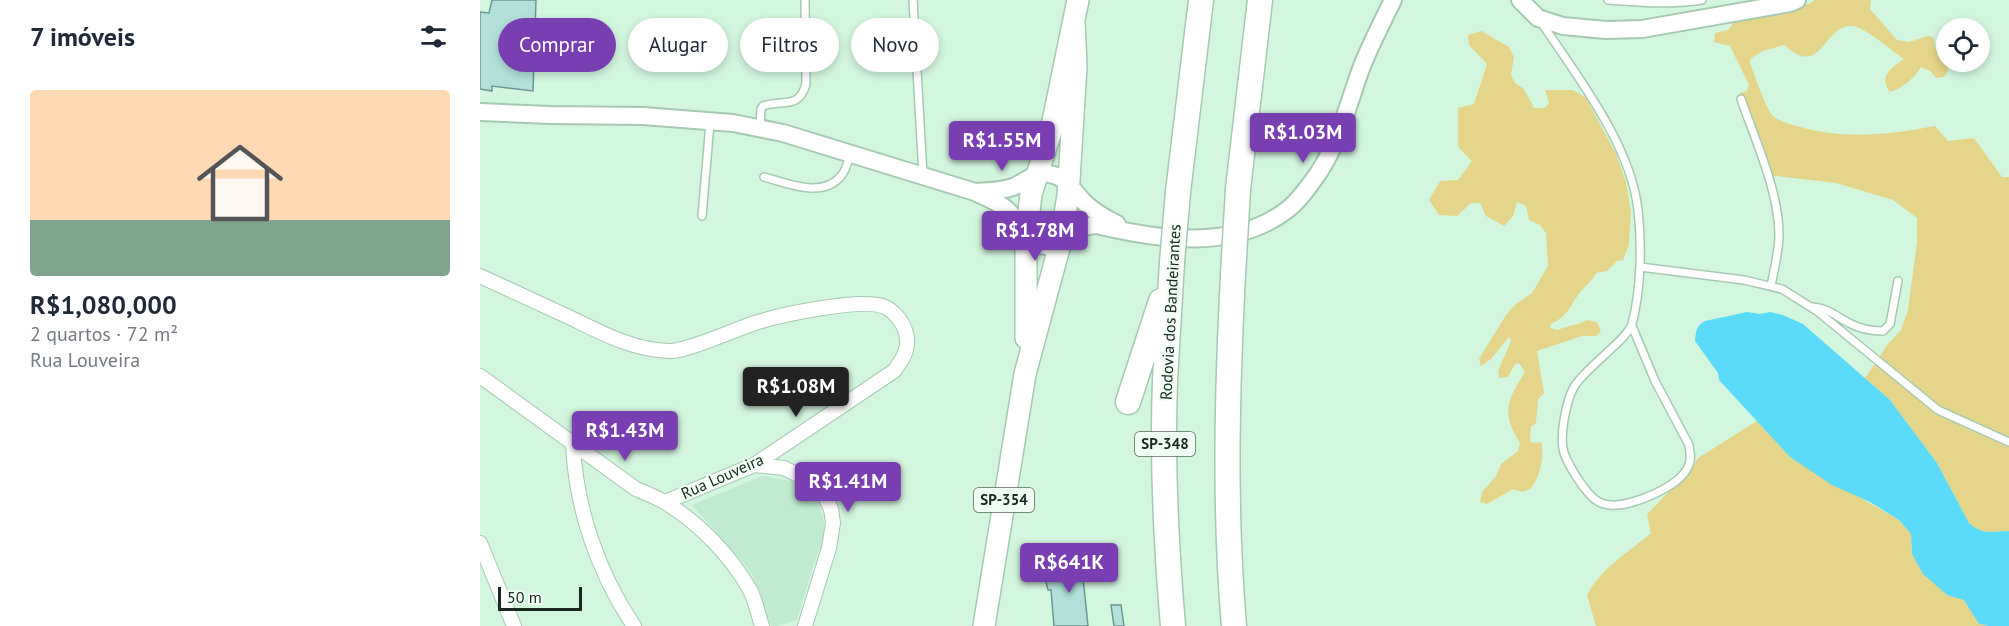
<!DOCTYPE html>
<html lang="pt">
<meta charset="utf-8">
<style>
body{margin:0;font-family:"PT Sans",sans-serif;background:#f6f6f7;color:#1f2937;height:100vh;display:flex;flex-direction:column;font-size:22px;white-space:nowrap}
*{box-sizing:border-box;margin:0}
p{font-size:20px;color:#747a83}
.icon{flex:none;width:33px;height:33px;fill:none;stroke:currentColor;stroke-width:2;stroke-linecap:round;stroke-linejoin:round}
.map{position:relative;flex:1;overflow:hidden}
.sheet{display:flex;flex-direction:column;background:#fff;width:480px}
.sheet>*{flex:none}
.banner{position:absolute;left:18px;top:18px;width:570px;height:54px;display:flex;gap:12px}
.tools{position:absolute;left:1456px;top:18px;display:grid;gap:12px}
.tools a{display:grid;place-items:center;width:54px;height:54px;border-radius:50%;background:#fff;box-shadow:0 3px 9px #0003;font-size:30px}
.scale{position:absolute;left:18px;bottom:15px;width:84px;box-sizing:border-box;padding-left:6px;border:3px solid #1b2820;border-top:0;font-size:16px;line-height:21px;white-space:nowrap;color:#1b2820;-webkit-text-stroke:4px #effdf4;paint-order:stroke}
.price{position:absolute;translate:-50% -51px;padding:0 14px;border-radius:6px;background:#7a3eb3;color:#fff;font-size:20px;line-height:39px;filter:drop-shadow(0 2px 3px #0008)}
.price::after{content:'';position:absolute;left:50%;top:36px;width:18px;height:14px;margin-left:-9px;background:inherit;clip-path:polygon(0 0,100% 0,50% 100%)}
.price.current{background:#222;color:#fff}
ul{padding:0;list-style:none}
li{display:grid;align-content:center;gap:12px;height:318px;padding:0 30px}
li+li{border-top:2px solid #e0e1e3}
li span{display:grid;place-items:center;height:186px;border-radius:6px;color:#555}
li>.icon{margin-inline-start:auto}
span .icon{width:108px;height:108px;fill:#fffc;stroke-width:1}
li b{font-size:26px}
h2{display:flex;justify-content:space-between;align-items:center;height:72px;padding:0 30px;font-size:26px}
.chip{padding:0 21px;border-radius:27px;background:#fff;box-shadow:0 3px 9px #0003;font-size:21px;line-height:54px}
.chip.current{background:#7a3eb3;color:#fff}
main{display:flex;flex:1;min-height:0}
.map>svg:first-child{display:block}
.built{fill:#c0ebd0}
.green{fill:#e5d58a}
.water{fill:#5bdbf9}
.building{fill:#b3e1da;stroke:#6c9792;stroke-width:1.5}
.lines{fill:none;stroke-linecap:round;stroke-linejoin:round}
.service-casing{stroke:#a6c9b2;stroke-width:10}
.minor-casing{stroke:#a6c9b2;stroke-width:16}
.tertiary-casing{stroke:#a6c9b2;stroke-width:20}
.primary-casing{stroke:#a6c9b2;stroke-width:24}
.motorway-casing{stroke:#a6c9b2;stroke-width:27}
.service{stroke:#fff;stroke-width:7}
.minor{stroke:#fff;stroke-width:14}
.tertiary{stroke:#fff;stroke-width:16}
.primary{stroke:#fff;stroke-width:21}
.motorway{stroke:#fff;stroke-width:24}
.motorway-bridge-casing{stroke:#a6c9b2;stroke-width:27;stroke-linecap:butt}
.motorway-bridge{stroke:#fff;stroke-width:24}
.labels{text-anchor:middle;stroke-width:4.5;stroke-linejoin:round;paint-order:stroke}
.shield{fill:#effdf4;stroke:#5b6860;stroke-width:1.5}
.shield-label{font-size:15px;font-weight:bold;fill:#1b2820}
.street-label{font-size:16px;fill:#1b2820;stroke:#effdf4}
</style>
<main>
<section class="sheet">
<h2>7 imóveis<svg class="icon" aria-label="filters" viewBox="0 0 24 24"><path d="M4 7h16M4 17h16"/><circle cx="9" cy="7" r="2"/><circle cx="15" cy="17" r="2"/></svg></h2>
<ul>
<li><span style="background:linear-gradient(#ffd9b3 70%,#7fa58c 0)"><svg class="icon" aria-label="home" viewBox="0 0 24 24"><path d="M3 11l9-7 9 7M6 9v11h12V9"/></svg></span><div><b>R$1,080,000</b><p>2 quartos · 72 m²</p><p>Rua Louveira</p></div></li>
</ul>
</section>
<div class="map">
<svg width="1529" height="626" viewBox="0 0 1529 626">
<rect width="100%" height="100%" fill="#d3f6df"/>
<path class="built" d="M282 476 311 481 331 495 340 505 345 527 344 538 333 567 317 620 297 626H291L271 572 212 505Z"/>
<path class="green" d="M1335 0H1391L1390 9 1417 40 1429 42 1448 36 1453 37 1456 50 1461 51 1467 57V62H1470L1468 71 1464 77 1456 78 1450 71 1441 67C1435 78 1422 88 1410 92 1398 75 1411 69 1424 59 1412 51 1386 28 1373 26 1342 24 1343 80 1304 45L1283 51 1271 58 1270 63C1274 74 1286 108 1292 115 1298 121 1309 124 1317 126 1364 140 1407 135 1455 126L1468 141 1494 138 1522 177H1529V531C1511 531 1504 536 1489 523L1457 463 1410 400 1385 378 1408 344 1421 330 1428 310 1437 242V218L1413 200 1356 183 1296 176 1288 177 1260 93 1267 91 1269 85 1250 46 1234 42 1235 33 1248 30 1256 20 1329 4Z
M1001 31 1029 47 1034 57 1031 75 1035 83 1044 89 1054 108H1065L1069 103 1065 90H1093L1106 98 1136 154 1146 182 1151 212 1149 244 1143 260 1137 261 1127 271 1116 273C1112 281 1109 282 1104 288 1090 302 1092 314 1071 324L1070 328 1078 330C1087 325 1098 326 1106 320L1117 322 1121 331 1116 336H1102L1057 351 1064 393 1058 399 1056 423 1051 427 1050 441 1054 443 1061 442C1065 454 1060 478 1051 488 1048 490 1045 491 1042 492L1033 489 1007 504 1000 502 1002 492 1016 476 1021 464 1038 451 1040 443C1021 413 1027 400 1045 372L1039 363 1035 364 1028 377 1019 378 1018 371 1031 341 1029 337 1011 359 1001 366 999 359 1026 315 1036 304 1052 293 1068 266 1066 233 1060 225 1049 220 1046 206 1037 202 1033 216 1024 226 1006 216 1000 203H991L977 216 959 215 949 200 960 181 978 180 992 161 978 147V108L994 104 1007 64 989 45 988 35Z
M1277 421 1310 457 1419 520 1431 534 1432 554 1466 595 1484 599 1499 624 1509 626H1116L1107 595C1122 567 1148 553 1171 533L1167 514 1211 469 1218 458Z"/>
<path class="water" d="M1267 312 1280 314 1290 312 1303 315 1323 324 1410 400 1457 463 1489 523C1504 536 1511 531 1529 531V626H1509L1499 624 1484 600 1467 595 1443 574 1432 554 1431 534 1419 520 1390 502 1352 485 1310 457 1239 380 1238 373 1215 341C1216 331 1216 326 1225 321Z"/>
<path class="building" d="M12 0H56L53 91 12 86V91L0 89V12L9 13Z
M601 558 608 626H574L571 590H568L566 582 579 568 578 561Z
M631 605H641L644 626H634Z"/>
<g class="lines">
<defs>
<path id="service" d="M433 0 443 175
M1128 0C1159 2 1191 5 1222 0
M1061 22C1097 76 1151 145 1158 210 1162 245 1161 290 1152 324 1148 339 1104 369 1094 387 1086 401 1079 437 1084 453 1088 464 1095 475 1102 485 1110 495 1116 504 1130 505 1151 507 1199 487 1208 467 1212 460 1210 452 1209 445L1175 381 1152 326
M1261 99C1275 140 1299 191 1299 235 1299 252 1294 269 1291 286
M280 128 281 109 283 106C302 99 319 110 326 84L325 0
M284 177C307 183 342 199 361 176 366 171 368 162 370 154
M222 216 230 123
M1160 267 1264 280 1302 289 1337 311 1458 410 1529 442
M1333 307C1348 308 1357 317 1369 323 1380 329 1391 331 1403 331L1410 324 1418 281"/>
<path id="minor" d="M0 276C30 290 60 304 91 318 122 333 153 350 189 351 206 352 256 329 275 323 299 315 383 297 405 307 414 311 422 321 425 330 431 346 424 358 414 371L274 465 185 502
M0 376 156 489C166 493 176 497 186 503 219 523 251 556 270 590 276 602 278 614 282 626
M93 445C96 508 118 573 154 626
M274 465 304 468 324 478 344 494 351 509 353 523 349 548 325 626
M0 543 34 626"/>
<path id="tertiary" d="M1040 0 1058 18 1083 26 1126 30 1162 29 1310 3 1317 0
M0 112 70 115 163 116 253 123 303 133 495 192C505 197 516 201 525 208 550 229 535 244 579 248 591 234 598 226 617 225 678 240 753 251 807 210 819 201 830 185 839 172 860 140 869 101 882 66 891 44 902 22 913 0
M496 192C509 191 521 191 533 187 543 183 552 174 562 174 585 172 592 191 606 204 616 213 625 218 637 224"/>
<path id="primary" d="M546 338V237L551 194 571 131 598 0
M504 626 545 374 579 248 588 196 596 66 594 22"/>
<path id="motorway" d="M758 189 780 0
M698 192 721 0
M692 262C690 301 687 341 685 380 682 462 686 545 693 626
M753 275C747 392 744 509 754 626
M648 402 681 301"/>
</defs>
<use href="#service" class="service-casing"/>
<use href="#minor" class="minor-casing"/>
<use href="#tertiary" class="tertiary-casing"/>
<use href="#primary" class="primary-casing"/>
<use href="#motorway" class="motorway-casing"/>
<use href="#service" class="service"/>
<use href="#minor" class="minor"/>
<use href="#tertiary" class="tertiary"/>
<use href="#primary" class="primary"/>
<use href="#motorway" class="motorway"/>
<defs>
<path id="motorway-bridge" d="M692 262 698 192
M753 275 758 189"/>
</defs>
<use href="#motorway-bridge" class="motorway-bridge-casing"/>
<use href="#motorway-bridge" class="motorway-bridge"/>
</g>
<g class="labels">
<g class="shield">
<rect x="655" y="432" width="60" height="24" rx="4.5"/>
<rect x="494" y="488" width="60" height="24" rx="4.5"/>
</g>
<g class="shield-label">
<text x="685" y="449">SP-348</text>
<text x="524" y="505">SP-354</text>
</g>
<g class="street-label">
<text transform="translate(690 312) rotate(-87)" y="6">Rodovia dos Bandeirantes</text>
<text transform="translate(242 476) rotate(-24)" y="6">Rua Louveira</text>
</g>
</g>
</svg>
<div class="tools">
<a><svg class="icon" aria-label="locate" viewBox="0 0 24 24"><circle cx="12" cy="12" r="6"/><path d="M12 2v4M12 18v4M2 12h4M18 12h4"/></svg></a>
</div>
<div class="scale">50 m</div>
<b class="price" style="left:823px;top:164px">R$1.03M</b>
<b class="price" style="left:522px;top:172px">R$1.55M</b>
<b class="price" style="left:555px;top:262px">R$1.78M</b>
<b class="price current" style="left:316px;top:418px">R$1.08M</b>
<b class="price" style="left:145px;top:462px">R$1.43M</b>
<b class="price" style="left:368px;top:513px">R$1.41M</b>
<b class="price" style="left:589px;top:594px">R$641K</b>
<div class="banner">
<a class="chip current">Comprar</a>
<a class="chip">Alugar</a>
<a class="chip">Filtros</a>
<a class="chip">Novo</a>
</div>
</div>
</main>
